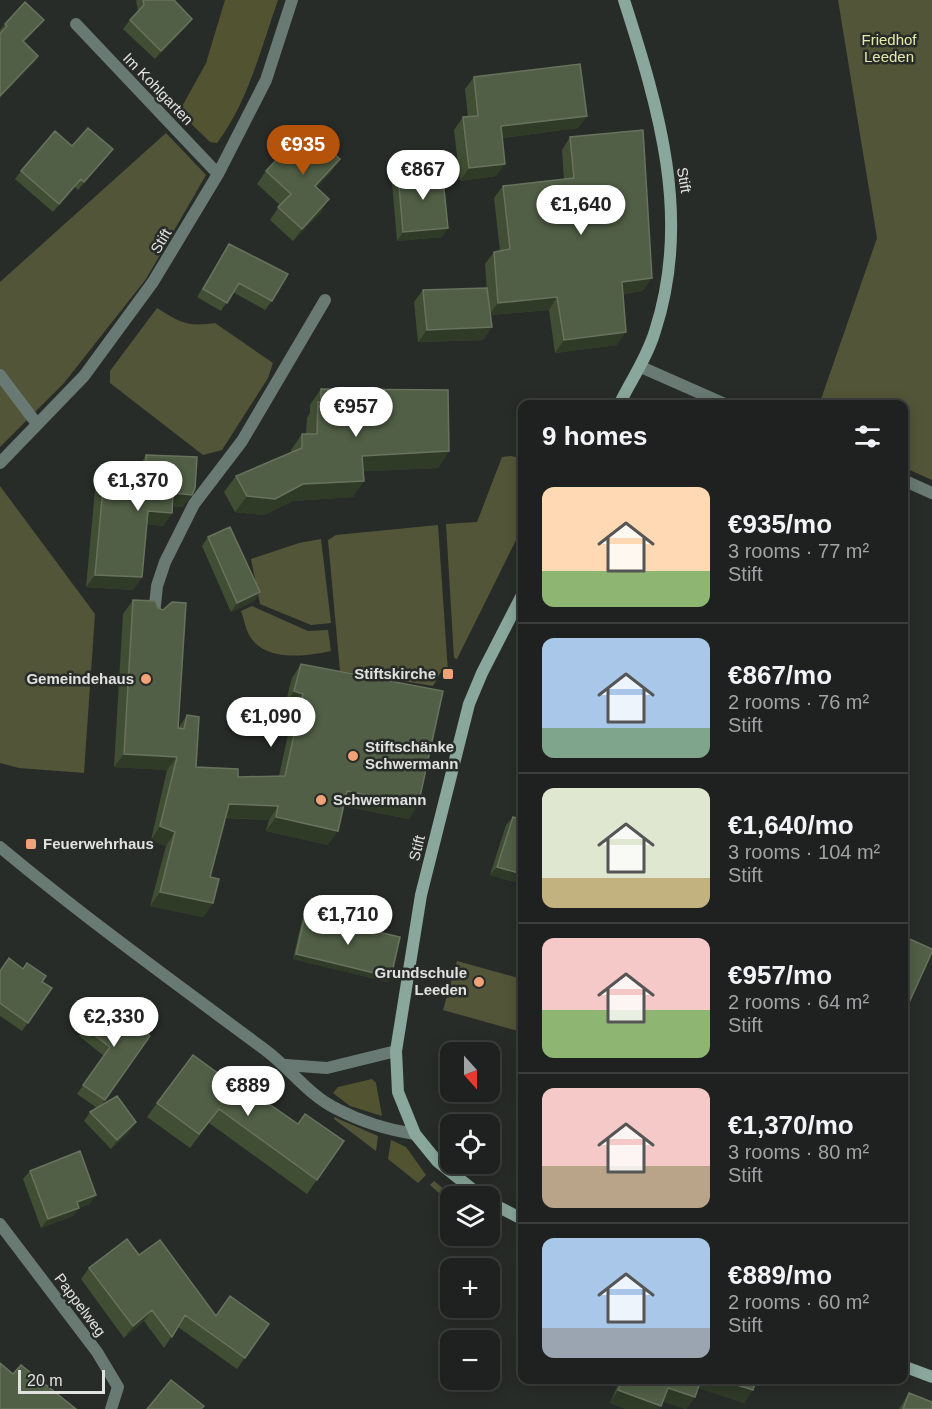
<!DOCTYPE html>
<meta charset="utf-8">
<style>
body{margin:0;font-family:Helvetica,sans-serif;background:#2b2e2c;color:#f1f3f6;height:100vh;display:flex;flex-direction:column;font-size:22px;white-space:nowrap}
*{box-sizing:border-box;margin:0}
p{font-size:20px;color:#a1a3a4}
.icon{flex:none;width:33px;height:33px;fill:none;stroke:currentColor;stroke-width:2;stroke-linecap:round;stroke-linejoin:round}
.map{position:relative;flex:1;overflow:hidden}
.drawer{position:absolute;left:518px;top:400px;width:390px;height:984px;display:flex;flex-direction:column;background:#1e211f;border-radius:12px;box-shadow:0 3px 15px #0003,0 0 0 2px #3c3e3d}
.drawer>*{flex:none}
.needle{width:39px;rotate:159deg}
.controls{position:absolute;left:440px;top:1042px;display:grid;gap:12px}
.controls a{display:grid;place-items:center;width:60px;height:60px;border-radius:12px;background:#1e211f;box-shadow:0 3px 15px #0003,0 0 0 2px #3c3e3d;font-size:30px}
.scale{position:absolute;left:18px;bottom:15px;width:87px;box-sizing:border-box;padding-left:6px;border:3px solid #e0e2e0;border-top:0;font-size:16px;line-height:21px;white-space:nowrap;color:#e0e2e0;-webkit-text-stroke:4px #282c29;paint-order:stroke}
.price{position:absolute;translate:-50% -51px;padding:0 14px;border-radius:21px;background:#fff;color:#222;font-size:20px;line-height:39px;filter:drop-shadow(0 2px 3px #0008)}
.price::after{content:'';position:absolute;left:50%;top:36px;width:18px;height:14px;margin-left:-9px;background:inherit;clip-path:polygon(0 0,100% 0,50% 100%)}
.price.active{background:#b45309;color:#fff}
ul{padding:0;list-style:none}
li{display:flex;align-items:center;gap:18px;height:150px;padding:0 24px}
li+li{border-top:2px solid #3c3e3d}
li span{display:grid;place-items:center;flex:none;width:168px;height:120px;border-radius:12px;color:#555}
li>.icon{margin-inline-start:auto}
span .icon{width:72px;height:72px;fill:#fffc;stroke-width:1}
li b{font-size:26px}
h2{display:flex;justify-content:space-between;align-items:center;height:72px;padding:0 24px;font-size:26px}
.map>svg:first-child{display:block}
.green{fill:#535538}
.forest{fill:#525431}
.lines{fill:none;stroke-linecap:round;stroke-linejoin:round}
.pedestrian{stroke:#687a73;stroke-width:12}
.minor{stroke:#687a73;stroke-width:12}
.secondary{stroke:#89a79c;stroke-width:12}
.wall{fill:#404f33}
.shaded-wall{fill:#2f3a27}
.building{fill:#515f46;stroke:#68735e;stroke-width:1.5}
.poi-dot{fill:#efa377;stroke:#282c29;stroke-width:2}
.labels{text-anchor:middle;stroke-width:5;stroke-linejoin:round;paint-order:stroke}
.park-label{font-size:15px;fill:#e6eaaa;stroke:#282c29}
.street-label{font-size:15px;fill:#e0e2e0;stroke:#282c29}
.poi-label{font-size:15px;font-weight:bold;fill:#e0e2e0;stroke:#282c29;text-anchor:end}
</style>
<div class="map">
<svg width="932" height="1409" viewBox="0 0 932 1409">
<rect width="100%" height="100%" fill="#282c29"/>
<path class="green" d="M838 0H932V480L903 467V405H819L877 238Z
M166 133 206 175 146 279 64 383 0 447V282Z
M157 308C181 323 187 327 215 323L273 363 268 378 222 450 203 455 110 383V371Z
M511 456 522 458V528L457 659 454 658 446 524 477 522 502 457Z
M0 486 95 614 84 773 19 768 0 763Z
M438 525 448 672H441L433 686 340 671 328 540 336 535Z
M321 539 331 623 311 625 260 604 251 559 299 543Z
M252 606 308 631 328 630 331 651C307 656 268 662 251 638 246 631 244 619 241 611Z
M457 961 522 979V1015L518 1031 443 1010Z
M334 1117 378 1136 376 1151 334 1119Z
M434 1181 454 1197H450V1203L430 1185Z"/>
<path class="forest" d="M225 0H278C261 48 248 102 217 143L210 142 179 112 206 63Z
M372 1079 376 1083 382 1116 350 1106 333 1093 338 1087Z
M391 1140 406 1147 426 1175 418 1183 388 1159Z"/>
<g class="lines">
<path class="pedestrian" d="M154 615 157 586 165 562 194 504 242 441 325 300"/>
<path class="minor" d="M76 24 218 174
M641 367 727 405
M0 375 37 424
M0 463 84 376 153 282 218 174 266 80 292 0
M903 480 932 493
M0 847C85 918 175 983 264 1049 289 1067 309 1096 337 1109 362 1122 388 1130 415 1134
M286 1065 327 1068 396 1051
M0 1224 97 1352 118 1387 111 1409"/>
<path class="secondary" d="M619 405C631 380 647 358 655 331 692 218 659 109 624 0
M482 1197 437 1161 415 1134 398 1092 396 1051 421 895 469 704 482 673 522 595
M489 1202 522 1219
M903 1366 932 1377"/>
</g>
<path class="wall" d="M136 0H167L192 19 186 27 155 59 123 29 130 20 138 11Z
M5 24 38 27 24 42 38 56 33 64 0 32V30Z
M474 77 587 116 578 128 502 138 496 176 460 181 454 130 463 117H468L465 89Z
M570 137 643 291 623 294 617 345 555 353 549 310 490 315 492 327 483 340 418 342 414 302 423 290 487 293 485 264 494 252 500 251 494 198 503 186 564 179 562 150Z
M72 146 113 149 106 158 78 190 75 187 53 212 15 179 21 171Z
M340 159 331 172 317 187 321 212 293 241 270 220 280 205 257 184 266 171Z
M398 174 442 237 397 241 392 182Z
M229 244 272 301 265 310 233 292 221 311 197 297Z
M321 389 449 451 438 468 363 471 353 497 292 501 264 515 235 512 224 492 236 476 291 453V450L302 434H306L307 418 310 413V405Z
M146 455 183 507 173 506 172 513 163 526 147 524 142 577 133 590 86 587 95 490 104 477 137 479 138 468Z
M208 537 260 592 254 601 231 612 202 546Z
M133 600 179 727 187 715 196 767 238 777 279 776 294 707 285 705 292 678 301 664 409 819 343 806 328 845 266 831 269 820 225 818 210 877 213 903 203 917 150 906 166 846 151 840 167 770 114 767 123 614Z
M513 817 522 884 490 875 506 825Z
M305 915 388 982 293 959 302 920Z
M23 969 52 988 22 1031 0 1016V971Z
M85 1028 150 1036 101 1106 136 1122 130 1131 111 1149 84 1121 90 1112 97 1108 77 1094 104 1056 79 1036Z
M256 1101 298 1124 344 1141 307 1194 209 1123 190 1148 147 1117 157 1103Z
M30 1171 90 1204 79 1208 73 1216 41 1228 23 1179Z
M139 1255 216 1316 269 1324 237 1369 178 1327 164 1348 144 1321 124 1338 81 1279 89 1268Z
M620 1380H756L753 1390 744 1403 698 1388 695 1397 686 1409 662 1401 659 1409H626L610 1403Z
M909 1393 932 1409H899Z"/>
<path class="shaded-wall" d="M192 19 186 27 155 59 161 51Z
M44 20 38 27 18 49 23 41Z
M38 56 33 64 0 98V96Z
M587 116 578 128 492 139 501 126Z
M113 149 106 158 78 190 84 182Z
M340 159 331 172 306 199 315 186Z
M505 164 496 176 460 181 469 168Z
M81 179 75 187 53 212 59 204Z
M329 199 321 212 293 241 302 229Z
M448 228 442 237 397 241 403 232Z
M652 278 643 291 613 295 622 282Z
M557 297 549 310 489 315 498 303Z
M492 327 483 340 418 342 427 330Z
M626 332 617 345 555 353 564 340Z
M449 451 438 468 351 472 362 456Z
M364 481 353 497 292 501 264 515 235 512 247 496 303 484Z
M173 493 192 495 183 507 165 506Z
M148 511 172 513 163 526 139 523Z
M95 575 142 577 133 590 86 587Z
M260 592 254 601 231 612 237 603Z
M294 691 303 694 294 707 285 705Z
M124 754 177 757 167 770 114 767Z
M347 791 418 806 409 819 337 805Z
M229 804 278 806 269 820 219 817Z
M276 817 338 831 328 845 266 831Z
M160 826 175 832 166 846 151 840Z
M497 867 522 874V884L490 875Z
M160 892 213 903 203 917 150 906Z
M296 954 391 977 388 982 293 959Z
M136 1122 130 1131 111 1149 117 1140Z
M96 1195 90 1204 79 1208 73 1216 41 1228 48 1219 77 1202Z
M152 1310 144 1321 124 1338 133 1326Z
M699 1380H721L753 1390 744 1403 694 1387Z
M668 1388 695 1397 686 1409 659 1400Z
M618 1390 661 1406 659 1409H626L610 1403Z"/>
<path class="building" d="M143 0H174L192 19 161 51 130 20 144 5Z
M25 2 44 20 23 41 38 56 0 96V34L7 26 5 24Z
M580 64 587 116 501 126 505 164 469 168 463 117 478 116 474 77Z
M88 128 113 149 84 182 81 179 59 204 21 171 55 131 72 146Z
M306 128 340 159 315 186 329 199 302 229 278 207 291 194 266 171Z
M643 130 652 278 622 282 626 332 564 340 557 297 498 303 494 252 510 249 503 186 574 178 570 137Z
M442 169 448 228 403 232 398 174Z
M229 244 288 274 272 301 239 283 227 303 203 289Z
M487 288 492 327 427 330 423 290Z
M321 389 448 390 449 451 362 456 364 481 303 484 275 499 247 496 236 476 302 448V434H317L318 402H321Z
M146 455 197 457 195 488 192 495 173 493 172 513 148 511 142 577 95 575 104 477 146 479Z
M230 527 260 592 237 603 208 537Z
M133 600 155 601 158 608 163 610 172 602 186 603 178 728 184 729 187 715 199 717 196 767 238 769V777L285 776 303 694 294 691 301 664 443 691 418 806 347 791 338 831 276 817 278 806 229 804 210 877 219 879 213 903 160 892 175 832 160 826 177 757 124 754Z
M513 817 522 819V874L497 867Z
M305 915 400 937 391 977 296 954Z
M903 936 932 949V952L903 1016Z
M9 958 23 969 27 963 46 976 42 982 52 988 28 1023 0 1003V971Z
M106 1001 150 1036 105 1100 83 1085 110 1047 85 1028Z
M193 1055 256 1101 259 1097 298 1124 305 1114 344 1141 317 1180 219 1109 199 1134 157 1103Z
M117 1096 136 1122 117 1140 90 1112Z
M80 1151 96 1195 77 1202 79 1208 48 1219 30 1171Z
M127 1239 139 1255 160 1240 216 1316 230 1296 269 1324 245 1358 185 1315 172 1337 152 1310 133 1326 89 1268Z
M0 1363 13 1374 21 1365 76 1409H0Z
M171 1380 204 1406 201 1409H147Z
M623 1380H701L695 1397 668 1388 661 1406 618 1390Z
M721 1380H756L753 1390Z
M909 1393 932 1402V1409H903Z"/>
<g class="poi-dot">
<rect x="442" y="668" width="12" height="12" rx="3"/>
<circle cx="146" cy="679" r="6"/>
<circle cx="353" cy="756" r="6"/>
<circle cx="321" cy="800" r="6"/>
<rect x="25" y="838" width="12" height="12" rx="3"/>
<circle cx="479" cy="982" r="6"/>
</g>
<g class="labels">
<g class="park-label">
<text x="889" y="45">Friedhof<tspan x="889" dy="17">Leeden</tspan></text>
</g>
<g class="street-label">
<text transform="translate(158 89) rotate(46)" y="5">Im Kohlgarten</text>
<text transform="translate(684 180) rotate(80)" y="5">Stift</text>
<text transform="translate(161 241) rotate(-59)" y="5">Stift</text>
<text transform="translate(417 848) rotate(-76)" y="5">Stift</text>
<text transform="translate(80 1305) rotate(53)" y="5">Pappelweg</text>
</g>
<g class="poi-label">
<text x="436" y="679">Stiftskirche</text>
<text x="134" y="684">Gemeindehaus</text>
<text x="365" y="752" text-anchor="start">Stiftschänke<tspan x="365" dy="17">Schwermann</tspan></text>
<text x="333" y="805" text-anchor="start">Schwermann</text>
<text x="43" y="849" text-anchor="start">Feuerwehrhaus</text>
<text x="467" y="978">Grundschule<tspan x="467" dy="17">Leeden</tspan></text>
</g>
</g>
</svg>
<div class="controls">
<a><svg class="needle" viewBox="-14 -14 28 28"><path d="M0-13l5 13h-10z" fill="#e53935"/><path d="M0 13l5-13h-10z" fill="#a1a3a4"/></svg></a>
<a><svg class="icon" aria-label="locate" viewBox="0 0 24 24"><circle cx="12" cy="12" r="6"/><path d="M12 2v4M12 18v4M2 12h4M18 12h4"/></svg></a>
<a><svg class="icon" aria-label="layers" viewBox="0 0 24 24"><path d="M12 4l9 5-9 5-9-5zM3 14l9 5 9-5"/></svg></a>
<a>+</a>
<a>−</a>
</div>
<div class="scale">20 m</div>
<b class="price active" style="left:303px;top:176px">€935</b>
<b class="price" style="left:423px;top:201px">€867</b>
<b class="price" style="left:581px;top:236px">€1,640</b>
<b class="price" style="left:356px;top:438px">€957</b>
<b class="price" style="left:138px;top:512px">€1,370</b>
<b class="price" style="left:271px;top:748px">€1,090</b>
<b class="price" style="left:348px;top:946px">€1,710</b>
<b class="price" style="left:114px;top:1048px">€2,330</b>
<b class="price" style="left:248px;top:1117px">€889</b>
<section class="drawer">
<h2>9 homes<svg class="icon" aria-label="filters" viewBox="0 0 24 24"><path d="M4 7h16M4 17h16"/><circle cx="9" cy="7" r="2"/><circle cx="15" cy="17" r="2"/></svg></h2>
<ul>
<li><span style="background:linear-gradient(#ffd9b3 70%,#8fb573 0)"><svg class="icon" aria-label="home" viewBox="0 0 24 24"><path d="M3 11l9-7 9 7M6 9v11h12V9"/></svg></span><div><b>€935/mo</b><p>3 rooms · 77 m²</p><p>Stift</p></div></li>
<li><span style="background:linear-gradient(#a9c7e8 75%,#7fa58c 0)"><svg class="icon" aria-label="home" viewBox="0 0 24 24"><path d="M3 11l9-7 9 7M6 9v11h12V9"/></svg></span><div><b>€867/mo</b><p>2 rooms · 76 m²</p><p>Stift</p></div></li>
<li><span style="background:linear-gradient(#dfe7d0 75%,#c2b280 0)"><svg class="icon" aria-label="home" viewBox="0 0 24 24"><path d="M3 11l9-7 9 7M6 9v11h12V9"/></svg></span><div><b>€1,640/mo</b><p>3 rooms · 104 m²</p><p>Stift</p></div></li>
<li><span style="background:linear-gradient(#f6c9c9 60%,#8fb573 0)"><svg class="icon" aria-label="home" viewBox="0 0 24 24"><path d="M3 11l9-7 9 7M6 9v11h12V9"/></svg></span><div><b>€957/mo</b><p>2 rooms · 64 m²</p><p>Stift</p></div></li>
<li><span style="background:linear-gradient(#f6c9c9 65%,#b9a48a 0)"><svg class="icon" aria-label="home" viewBox="0 0 24 24"><path d="M3 11l9-7 9 7M6 9v11h12V9"/></svg></span><div><b>€1,370/mo</b><p>3 rooms · 80 m²</p><p>Stift</p></div></li>
<li><span style="background:linear-gradient(#a9c7e8 75%,#9aa5b1 0)"><svg class="icon" aria-label="home" viewBox="0 0 24 24"><path d="M3 11l9-7 9 7M6 9v11h12V9"/></svg></span><div><b>€889/mo</b><p>2 rooms · 60 m²</p><p>Stift</p></div></li>
</ul>
</section>
</div>
